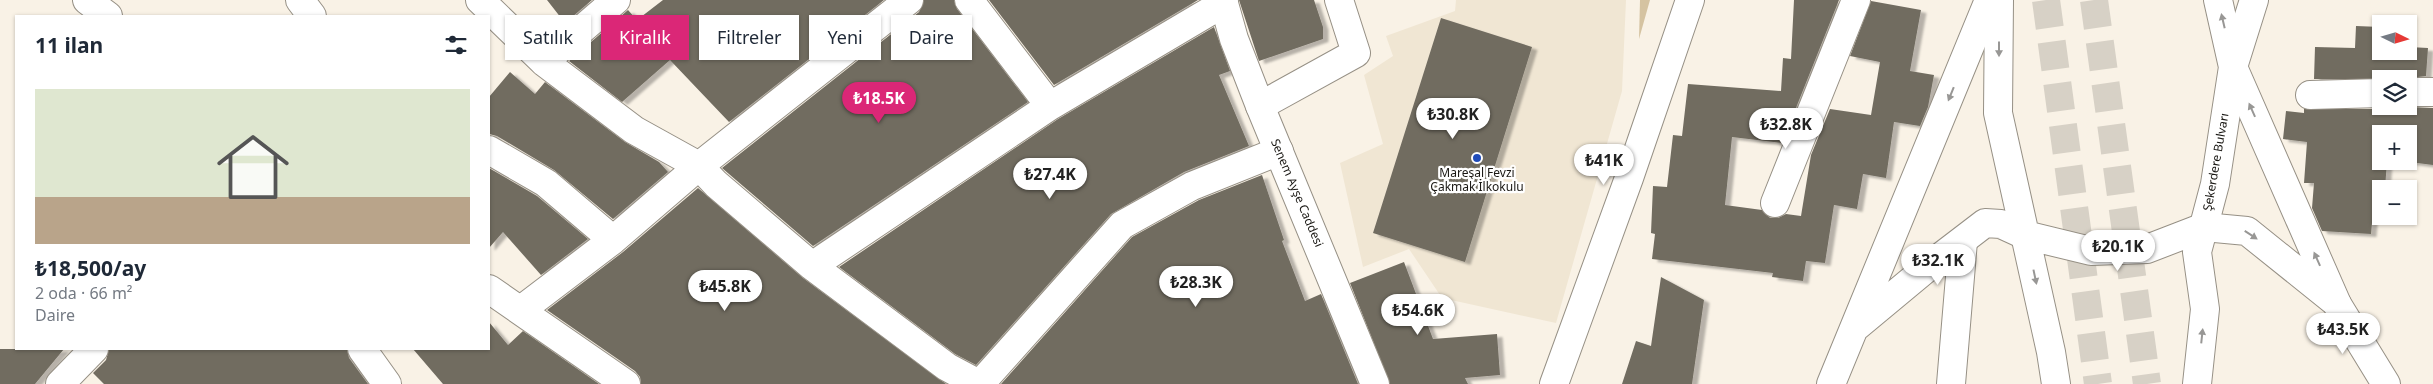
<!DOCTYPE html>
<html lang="tr">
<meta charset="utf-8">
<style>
body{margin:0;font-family:"Noto Sans",sans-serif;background:#f2f2f3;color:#1f2937;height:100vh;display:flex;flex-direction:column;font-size:19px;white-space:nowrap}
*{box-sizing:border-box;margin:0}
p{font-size:16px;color:#747a83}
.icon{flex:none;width:28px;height:28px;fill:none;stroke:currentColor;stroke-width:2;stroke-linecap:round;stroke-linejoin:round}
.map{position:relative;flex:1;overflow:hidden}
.panel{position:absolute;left:15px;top:15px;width:475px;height:335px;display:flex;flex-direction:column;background:#fff;border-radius:0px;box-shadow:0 1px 4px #0004}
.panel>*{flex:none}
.top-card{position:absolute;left:505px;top:15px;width:475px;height:45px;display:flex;gap:10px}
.needle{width:32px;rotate:95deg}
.buttons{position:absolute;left:2372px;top:15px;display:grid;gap:10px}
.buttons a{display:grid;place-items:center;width:45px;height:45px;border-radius:0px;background:#fff;box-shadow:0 1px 4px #0004;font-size:25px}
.price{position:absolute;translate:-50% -42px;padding:0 11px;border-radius:18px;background:#fff;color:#222;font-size:16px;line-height:32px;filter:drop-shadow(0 1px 2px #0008)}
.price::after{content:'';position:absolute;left:50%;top:30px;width:15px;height:11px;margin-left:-8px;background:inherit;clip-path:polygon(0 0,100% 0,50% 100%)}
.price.active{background:#db2777;color:#fff}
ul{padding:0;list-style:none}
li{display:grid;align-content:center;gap:10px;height:265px;padding:0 20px}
li span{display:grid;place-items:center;height:155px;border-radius:0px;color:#555}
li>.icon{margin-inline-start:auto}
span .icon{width:90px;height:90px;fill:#fffc;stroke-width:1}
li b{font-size:21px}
h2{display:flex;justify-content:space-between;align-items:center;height:60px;padding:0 20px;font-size:21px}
.pill{padding:0 18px;border-radius:0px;background:#fff;box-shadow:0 1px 4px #0004;font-size:18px;line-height:45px}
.pill.active{background:#db2777;color:#fff}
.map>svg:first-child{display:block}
.built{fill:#f0e6d3}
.green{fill:#d5c3a1}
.building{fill:#716c61;filter:url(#shadow)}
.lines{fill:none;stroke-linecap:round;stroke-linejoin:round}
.secondary-tunnel{stroke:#d7d1c6;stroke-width:28;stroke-dasharray:28 14;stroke-linecap:butt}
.minor-casing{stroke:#969085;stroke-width:30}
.tertiary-casing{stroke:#969085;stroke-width:30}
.secondary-casing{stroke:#969085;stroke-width:30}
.minor{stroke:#fff;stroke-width:28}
.tertiary{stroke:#fff;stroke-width:28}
.secondary{stroke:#fff;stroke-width:28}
.oneway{fill:#989795}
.poi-dot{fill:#204cba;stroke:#fff;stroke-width:2}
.labels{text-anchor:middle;stroke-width:4.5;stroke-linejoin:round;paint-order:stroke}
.street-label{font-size:12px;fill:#191713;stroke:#fff}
.poi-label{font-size:12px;fill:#191713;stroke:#fff}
</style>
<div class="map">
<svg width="2433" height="384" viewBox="0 0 2433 384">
<defs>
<filter id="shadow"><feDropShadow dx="5.5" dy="3" stdDeviation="1" flood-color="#0004"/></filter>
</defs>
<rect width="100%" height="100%" fill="#f9f2e6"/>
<path class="built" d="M1456 0H1626L1622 91 1556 323 1442 298 1409 249 1363 267 1340 163 1383 144 1364 75 1393 56 1386 36 1455 11Z"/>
<path class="green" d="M1640 0H1650L1639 39Z"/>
<path class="building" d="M547 0H592L565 23Z
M663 0H884L729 122 670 60 622 102 569 61 628 10 637 20Z
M924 0H954L957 9 1028 102 813 246 722 168 919 12Z
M989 0H1198L1054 85Z
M1239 0H1314L1323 27V39L1259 61Z
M1794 0H1839L1782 143 1732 137 1725 205 1762 210 1770 218H1778L1786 214 1801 216 1811 155 1830 109 1871 115 1880 62 1850 56 1871 1 1921 10 1910 71 1934 75 1928 107 1920 126 1894 122 1886 178 1863 174 1857 209 1834 205 1825 263 1806 261 1803 281 1772 277 1773 273 1652 259 1655 234 1651 233 1653 186 1667 187 1673 135 1682 136 1688 84 1781 91 1783 58 1791 59Z
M1441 18 1532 47 1465 262 1373 233Z
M2356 26 2381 27V51H2409V47L2428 48 2426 76 2401 79H2314L2315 47 2355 48Z
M1214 27 1230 71 1219 75 1249 146 1184 172 1111 214 976 365 955 354 839 267 1058 119Z
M510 72 535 94 545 82 625 142 659 162 668 172 613 219 554 170 497 136 489 134V97Z
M2389 106 2433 108V165L2402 161H2409V134H2381V161H2387L2385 189H2375L2371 234 2322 231 2312 208 2314 183H2304L2307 142 2283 139 2286 111 2304 113V109H2381Z
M489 168 537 196 588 239 541 275 503 232 489 248Z
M1262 175 1284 240 1282 241 1305 301 1321 294 1358 384H1001L1132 237 1199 200Z
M698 188 803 278 946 384H641L640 377 635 371 547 310 623 252Z
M1404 262 1433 339 1497 334 1500 375 1465 378 1468 384H1390L1350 283Z
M1661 277 1704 300 1692 384H1622L1636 341 1651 346Z
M489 322 508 345 523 331 599 384H443L413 349H489Z
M0 349H64L35 384H0Z
M109 349H347L349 358 368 384H104L93 373 106 360Z"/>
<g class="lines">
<path class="secondary-tunnel" d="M2046 0 2098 384
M2094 0 2147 384"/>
<defs>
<path id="minor" d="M300 0 312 16
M480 0 544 62 634 130 699 166 716 184 812 266 947 367 979 384
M969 0 1050 106
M544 62 616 0
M2409 92H2433
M2310 95 2381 93
M1260 106 1356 53 1339 0
M489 150 546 183 613 240
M1775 203 1856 0
M812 266 1050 106 1224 3
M521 310 613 240 699 166 909 0
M362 349 387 384
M60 384 94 349
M980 384 1122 225 1192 186 1279 151
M1554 384 1629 178 1690 0
M1951 384 1963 241"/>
<path id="tertiary" d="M87 0 108 16
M1223 0 1234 39 1260 106 1375 384
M2254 0 2233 67 2337 304
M2204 227 2247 231 2333 300
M489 289 626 384
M1857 326 1934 262 1985 223 2001 224 2025 235
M1831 384 1989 0"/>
<path id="secondary" d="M1999 0 1998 113 2051 352 2056 384
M2025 235 2091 251 2147 249 2204 227
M2337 304 2386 384
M2197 384 2205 309 2197 252 2215 184 2233 67 2218 0"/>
</defs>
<use href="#minor" class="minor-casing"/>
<use href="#tertiary" class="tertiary-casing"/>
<use href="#secondary" class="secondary-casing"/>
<use href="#minor" class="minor"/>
<use href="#tertiary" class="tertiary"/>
<use href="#secondary" class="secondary"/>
</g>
<defs><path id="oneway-solid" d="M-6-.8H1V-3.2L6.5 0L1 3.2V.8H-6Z" transform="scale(1.25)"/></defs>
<g class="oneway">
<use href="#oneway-solid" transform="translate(2223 21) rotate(-103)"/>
<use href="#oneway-solid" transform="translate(1999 49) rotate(90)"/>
<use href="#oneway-solid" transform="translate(1951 94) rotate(112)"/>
<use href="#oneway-solid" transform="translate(2252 110) rotate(-114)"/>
<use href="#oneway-solid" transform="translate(2251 235) rotate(33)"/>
<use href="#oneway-solid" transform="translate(2317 259) rotate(-114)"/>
<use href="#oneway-solid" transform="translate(2035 277) rotate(78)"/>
<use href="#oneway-solid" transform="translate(2202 336) rotate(-84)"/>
</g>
<circle class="poi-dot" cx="1477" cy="158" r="5"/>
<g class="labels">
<g class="street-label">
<text transform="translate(2216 162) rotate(-80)" y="4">Şekerdere Bulvarı</text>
<text transform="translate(1297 193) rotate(67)" y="4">Senem Ayşe Caddesi</text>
</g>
<g class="poi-label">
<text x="1477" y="177">Mareşal Fevzi<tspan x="1477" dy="14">Çakmak İlkokulu</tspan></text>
</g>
</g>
</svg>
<div class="buttons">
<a><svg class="needle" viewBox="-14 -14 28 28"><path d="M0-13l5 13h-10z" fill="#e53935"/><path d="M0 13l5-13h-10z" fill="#747a83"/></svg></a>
<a><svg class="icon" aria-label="layers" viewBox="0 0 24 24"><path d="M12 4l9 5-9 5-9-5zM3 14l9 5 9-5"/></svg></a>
<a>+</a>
<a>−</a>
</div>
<b class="price active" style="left:879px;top:124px">₺18.5K</b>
<b class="price" style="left:1453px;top:140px">₺30.8K</b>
<b class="price" style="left:1786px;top:150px">₺32.8K</b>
<b class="price" style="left:1604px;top:186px">₺41K</b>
<b class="price" style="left:1050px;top:200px">₺27.4K</b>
<b class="price" style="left:2118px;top:272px">₺20.1K</b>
<b class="price" style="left:1938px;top:286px">₺32.1K</b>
<b class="price" style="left:1196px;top:308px">₺28.3K</b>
<b class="price" style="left:725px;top:312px">₺45.8K</b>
<b class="price" style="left:1418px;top:336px">₺54.6K</b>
<b class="price" style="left:2343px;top:355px">₺43.5K</b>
<div class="top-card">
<a class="pill">Satılık</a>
<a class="pill active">Kiralık</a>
<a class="pill">Filtreler</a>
<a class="pill">Yeni</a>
<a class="pill">Daire</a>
</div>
<section class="panel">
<h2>11 ilan<svg class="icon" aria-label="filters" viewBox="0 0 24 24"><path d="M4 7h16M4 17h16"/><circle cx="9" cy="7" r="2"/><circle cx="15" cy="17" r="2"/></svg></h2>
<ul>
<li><span style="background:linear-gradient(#dfe7d0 70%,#b9a48a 0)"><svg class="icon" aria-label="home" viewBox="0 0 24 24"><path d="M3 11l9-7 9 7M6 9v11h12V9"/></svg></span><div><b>₺18,500/ay</b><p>2 oda · 66 m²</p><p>Daire</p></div></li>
</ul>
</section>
</div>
